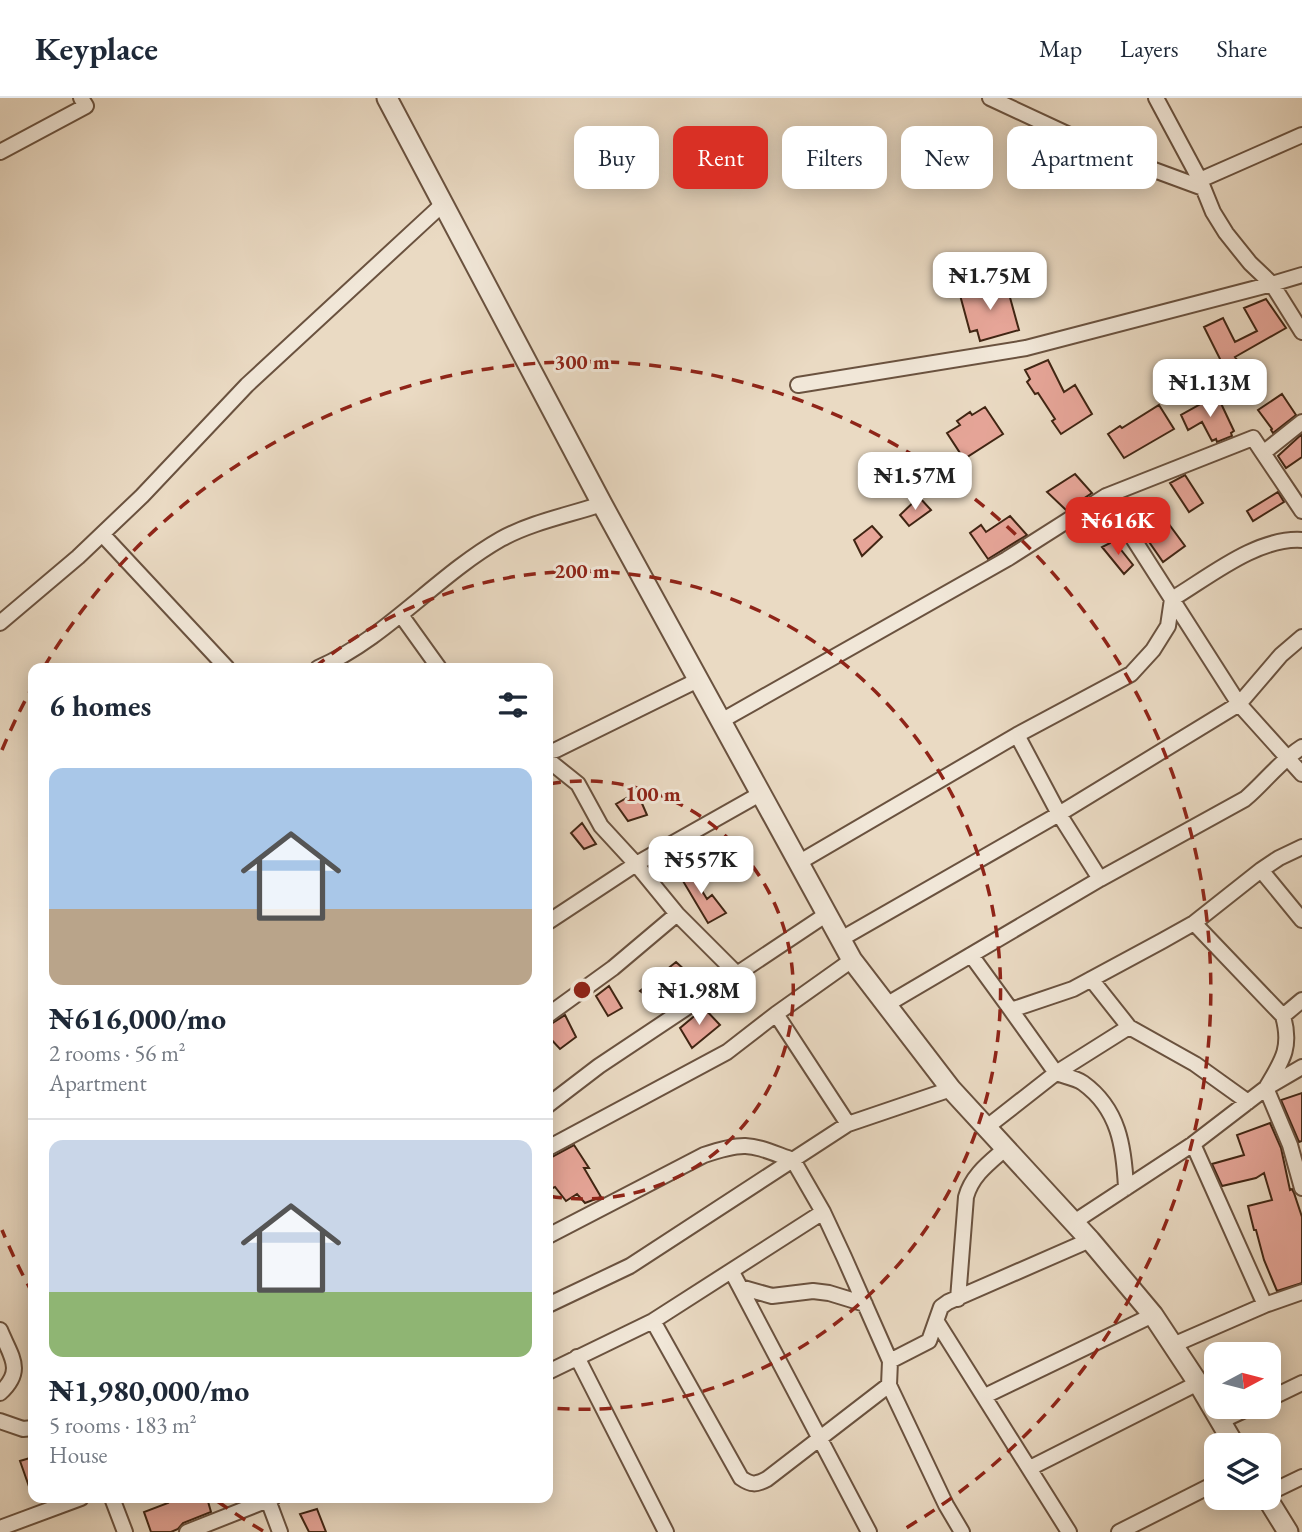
<!DOCTYPE html>
<meta charset="utf-8">
<style>
body{margin:0;font-family:"EB Garamond",serif;background:#f2f2f3;color:#1f2937;height:100vh;display:flex;flex-direction:column;font-size:26px;white-space:nowrap}
*{box-sizing:border-box;margin:0}
p{font-size:23px;color:#747a83}
.icon{flex:none;width:38px;height:38px;fill:none;stroke:currentColor;stroke-width:2;stroke-linecap:round;stroke-linejoin:round}
.map{position:relative;flex:1;overflow:hidden}
.details{position:absolute;left:28px;top:565px;width:525px;height:840px;display:flex;flex-direction:column;background:#fff;border-radius:14px;box-shadow:0 4px 18px #0003}
.details>*{flex:none}
.banner{position:absolute;left:574px;top:28px;width:623px;height:63px;display:flex;gap:14px}
.needle{width:46px;rotate:83deg}
.tools{position:absolute;left:1204px;top:1244px;display:grid;gap:14px}
.tools a{display:grid;place-items:center;width:77px;height:77px;border-radius:14px;background:#fff;box-shadow:0 4px 18px #0003;font-size:35px}
.price{position:absolute;translate:-50% -60px;padding:0 16px;border-radius:14px;background:#fff;color:#222;font-size:23px;line-height:46px;filter:drop-shadow(0 2px 4px #0008)}
.price::after{content:'';position:absolute;left:50%;top:42px;width:21px;height:16px;margin-left:-10px;background:inherit;clip-path:polygon(0 0,100% 0,50% 100%)}
.price.selected{background:#d93025;color:#fff}
ul{padding:0;list-style:none}
li{display:grid;align-content:center;gap:14px;height:371px;padding:0 21px}
li+li{border-top:2px solid #e0e1e3}
li span{display:grid;place-items:center;height:217px;border-radius:14px;color:#555}
li>.icon{margin-inline-start:auto}
span .icon{width:126px;height:126px;fill:#fffc;stroke-width:1}
li b{font-size:30px}
h2{display:flex;justify-content:space-between;align-items:center;height:84px;padding:0 21px;font-size:30px}
.chip{padding:0 24px;border-radius:14px;background:#fff;box-shadow:0 4px 18px #0003;font-size:24px;line-height:63px}
.chip.selected{background:#d93025;color:#fff}
header{display:flex;align-items:center;gap:42px;box-sizing:border-box;height:98px;padding:0 35px;background:#fff;border-bottom:2px solid #e0e1e3}
header strong{font-size:33px}
nav{display:flex;gap:38px;margin-inline-start:auto;font-size:24px}
.map>svg:first-child{display:block}
.building{fill:#e6a598;stroke:#402513;stroke-width:2}
.lines{fill:none;stroke-linecap:round;stroke-linejoin:round}
.minor-casing{stroke:#6a523f;stroke-width:18}
.tertiary-casing{stroke:#6a523f;stroke-width:23}
.minor{stroke:#f1e7d8;stroke-width:14}
.tertiary{stroke:#f1e7d8;stroke-width:19}
.ring{fill:none;stroke:#8f2418;stroke-width:3.5;stroke-dasharray:12 9}
.centre{fill:#8f2418;stroke:#f1e7d8;stroke-width:3.5}
.ring-label{font-size:21px;text-anchor:middle;font-weight:bold;fill:#8f2418;stroke:#f1e7d8;stroke-width:6;stroke-linejoin:round;paint-order:stroke}
</style>
<header>
<strong>Keyplace</strong>
<nav><a>Map</a><a>Layers</a><a>Share</a></nav>
</header>
<div class="map">
<svg width="1302" height="1434" viewBox="0 0 1302 1434">
<rect width="100%" height="100%" fill="#eadac3"/>
<filter id="stains"><feTurbulence type="fractalNoise" baseFrequency=".00286" numOctaves="4"/><feColorMatrix values="0 0 0 0 .2 0 0 0 0 .09 0 0 0 0 .02 0 0 0 .5 -.17"/></filter>
<radialGradient id="worn" r=".72"><stop offset=".6" stop-color="#630" stop-opacity="0"/><stop offset="1" stop-color="#630" stop-opacity=".3"/></radialGradient>
<path class="building" d="M1006 185 1019 232 980 243 977 232 970 234 960 197Z
M1266 201 1286 230 1235 259 1237 262 1224 269 1204 229 1223 220 1235 244 1257 233 1244 210Z
M1048 262 1064 294 1075 287 1092 316 1061 336 1052 323 1055 321 1038 295 1035 296 1027 284 1030 281 1025 272Z
M1282 296 1296 317 1273 335 1271 332 1272 331 1258 312Z
M1217 297 1234 333 1231 335 1232 338 1217 344 1216 341 1212 343 1202 324 1188 332 1181 317Z
M1159 307 1174 331 1124 360 1108 336 1120 328 1122 330Z
M985 309 1003 336 964 361 947 335 960 327 957 323 970 314 972 317Z
M1302 336V359L1286 370 1278 358Z
M1075 376 1092 395 1066 412 1047 394Z
M1185 377 1203 405 1189 414 1170 385Z
M1278 394 1284 404 1253 423 1247 413Z
M919 399 931 412 909 428 900 417Z
M1157 410 1185 448 1163 464 1136 425Z
M1010 418 1027 437 988 461 970 435 981 427 986 434Z
M872 428 882 439 862 458 854 442Z
M1114 443 1133 467 1124 476 1102 449Z
M637 694 647 717 628 723 616 706Z
M582 725 596 746 584 751 571 735Z
M685 765 707 801 712 797 726 815 708 825 677 773Z
M676 864 698 884 684 897 674 885 655 904 640 893Z
M609 888 622 910 608 918 596 898Z
M704 910 720 927 692 950 680 930Z
M565 917 576 939 560 951 548 938V928Z
M1302 995V1043L1299 1044 1281 1002Z
M1270 1025 1281 1050 1290 1092 1292 1091 1294 1095 1302 1119V1185L1277 1193 1264 1162 1256 1132H1254L1248 1108 1272 1102 1264 1075 1256 1080 1222 1088 1212 1066 1244 1057 1237 1037Z
M574 1047 589 1070H584L601 1099 585 1105 577 1096 566 1103 555 1089 548 1092V1061Z
M33 1359V1397H32L20 1363Z
M166 1400H207L211 1414 183 1425 178 1431 171 1434H151L144 1414 168 1405Z
M317 1411 326 1434H309L300 1416Z"/>
<g class="lines">
<defs>
<path id="minor" d="M990 0 1108 55 1203 90
M1156 0 1200 82 1213 114 1226 135 1250 165 1272 186 1302 177
M0 54 86 8 81 0
M1200 82 1302 37
M798 287 1026 250 1272 186 1302 234
M1263 355 1302 413
M1106 398 1239 606 1302 676
M102 436 227 570
M1172 501C1209 479 1257 439 1302 442
M401 517 439 570
M0 525 78 459 142 398 247 287 444 105
M318 570C387 540 436 478 501 441 532 424 569 417 602 406
M721 623 1007 461 1106 398 1253 340 1263 355 1302 324
M1017 637 1059 716 1100 781
M548 654 556 652 698 582
M548 662 578 686 601 728 636 766 677 816 737 876
M798 765 1017 637 1131 576 1153 552 1168 528 1172 501
M1261 772 1302 822
M548 824 636 766 760 696
M1194 825 1283 918 1302 902
M841 841 1059 716 1239 606 1281 557 1302 539
M971 857 1011 912 1073 891 1162 843 1194 825 1261 772 1279 760 1302 749
M1091 881 1129 929 1056 975C1064 978 1076 980 1083 985 1119 1011 1124 1049 1126 1090
M886 907 1100 781 1245 701C1265 684 1280 663 1302 649
M776 916 848 1026
M548 917 613 870 677 816
M1283 918C1292 950 1282 963 1266 990L1290 1047 1302 1090
M1129 929 1195 966 1248 1004
M548 1007 599 968 827 816
M987 1029 1056 975 1011 912
M1193 1046 1266 990 1302 969
M548 1050 727 954 776 916 852 862
M1074 1124 1193 1046 1265 1207
M548 1138 704 1057C748 1042 751 1047 793 1062L823 1114 844 1159 890 1263 889 1287 946 1407 962 1434
M732 1174 869 1434
M740 1189 772 1198 813 1193 829 1195 865 1206
M958 1201 966 1099C972 1077 989 1065 1006 1050
M548 1207 630 1168 848 1026 951 991
M653 1223 741 1380C751 1387 756 1387 767 1381L889 1287
M937 1224 1069 1434
M0 1232C11 1259 25 1272 0 1295
M1173 1247 1265 1207 1302 1194
M577 1259 666 1434
M890 1263 929 1243 941 1209 948 1204 1090 1142
M548 1274 653 1223 823 1114
M985 1298 1153 1217
M1269 1301 1302 1285
M0 1323 23 1331 33 1330
M1221 1323 1251 1309
M1030 1370 1198 1285
M1269 1395 1302 1379
M112 1400 125 1434
M268 1402 280 1434
M0 1430 81 1400
M187 1434 273 1400
M1119 1434 1216 1385"/>
<path id="tertiary" d="M387 0 602 406 852 862 951 991 1090 1142 1153 1217 1198 1285 1235 1348
M1267 1400 1288 1434"/>
</defs>
<use href="#minor" class="minor-casing"/>
<use href="#tertiary" class="tertiary-casing"/>
<use href="#minor" class="minor"/>
<use href="#tertiary" class="tertiary"/>
</g>
<g class="ring">
<path d="M549 686A209 209 0 1 1 549 1098"/>
<path d="M315 569A419 419 0 1 1 549 1310"/>
<path d="M263 1433A628 628 0 0 1 213 1400M33 1196A628 628 0 0 1 2 1132M2 652A628 628 0 0 1 33 588M44 569A628 628 0 1 1 901 1433"/>
</g>
<circle cx="582" cy="892" r="10" class="centre"/>
<g class="ring-label">
<text x="582" y="271">300 m</text>
<text x="582" y="480">200 m</text>
<text x="653" y="703">100 m</text>
</g>
<rect width="100%" height="100%" filter="url(#stains)"/>
<rect width="100%" height="100%" fill="url(#worn)"/>
</svg>
<div class="tools">
<a><svg class="needle" viewBox="-14 -14 28 28"><path d="M0-13l5 13h-10z" fill="#e53935"/><path d="M0 13l5-13h-10z" fill="#747a83"/></svg></a>
<a><svg class="icon" aria-label="layers" viewBox="0 0 24 24"><path d="M12 4l9 5-9 5-9-5zM3 14l9 5 9-5"/></svg></a>
</div>
<b class="price" style="left:990px;top:214px">₦1.75M</b>
<b class="price" style="left:1210px;top:321px">₦1.13M</b>
<b class="price" style="left:915px;top:414px">₦1.57M</b>
<b class="price selected" style="left:1118px;top:459px">₦616K</b>
<b class="price" style="left:701px;top:798px">₦557K</b>
<b class="price" style="left:699px;top:929px">₦1.98M</b>
<div class="banner">
<a class="chip">Buy</a>
<a class="chip selected">Rent</a>
<a class="chip">Filters</a>
<a class="chip">New</a>
<a class="chip">Apartment</a>
</div>
<section class="details">
<h2>6 homes<svg class="icon" aria-label="filters" viewBox="0 0 24 24"><path d="M4 7h16M4 17h16"/><circle cx="9" cy="7" r="2"/><circle cx="15" cy="17" r="2"/></svg></h2>
<ul>
<li><span style="background:linear-gradient(#a9c7e8 65%,#b9a48a 0)"><svg class="icon" aria-label="home" viewBox="0 0 24 24"><path d="M3 11l9-7 9 7M6 9v11h12V9"/></svg></span><div><b>₦616,000/mo</b><p>2 rooms · 56 m²</p><p>Apartment</p></div></li>
<li><span style="background:linear-gradient(#c9d6e8 70%,#8fb573 0)"><svg class="icon" aria-label="home" viewBox="0 0 24 24"><path d="M3 11l9-7 9 7M6 9v11h12V9"/></svg></span><div><b>₦1,980,000/mo</b><p>5 rooms · 183 m²</p><p>House</p></div></li>
</ul>
</section>
</div>
